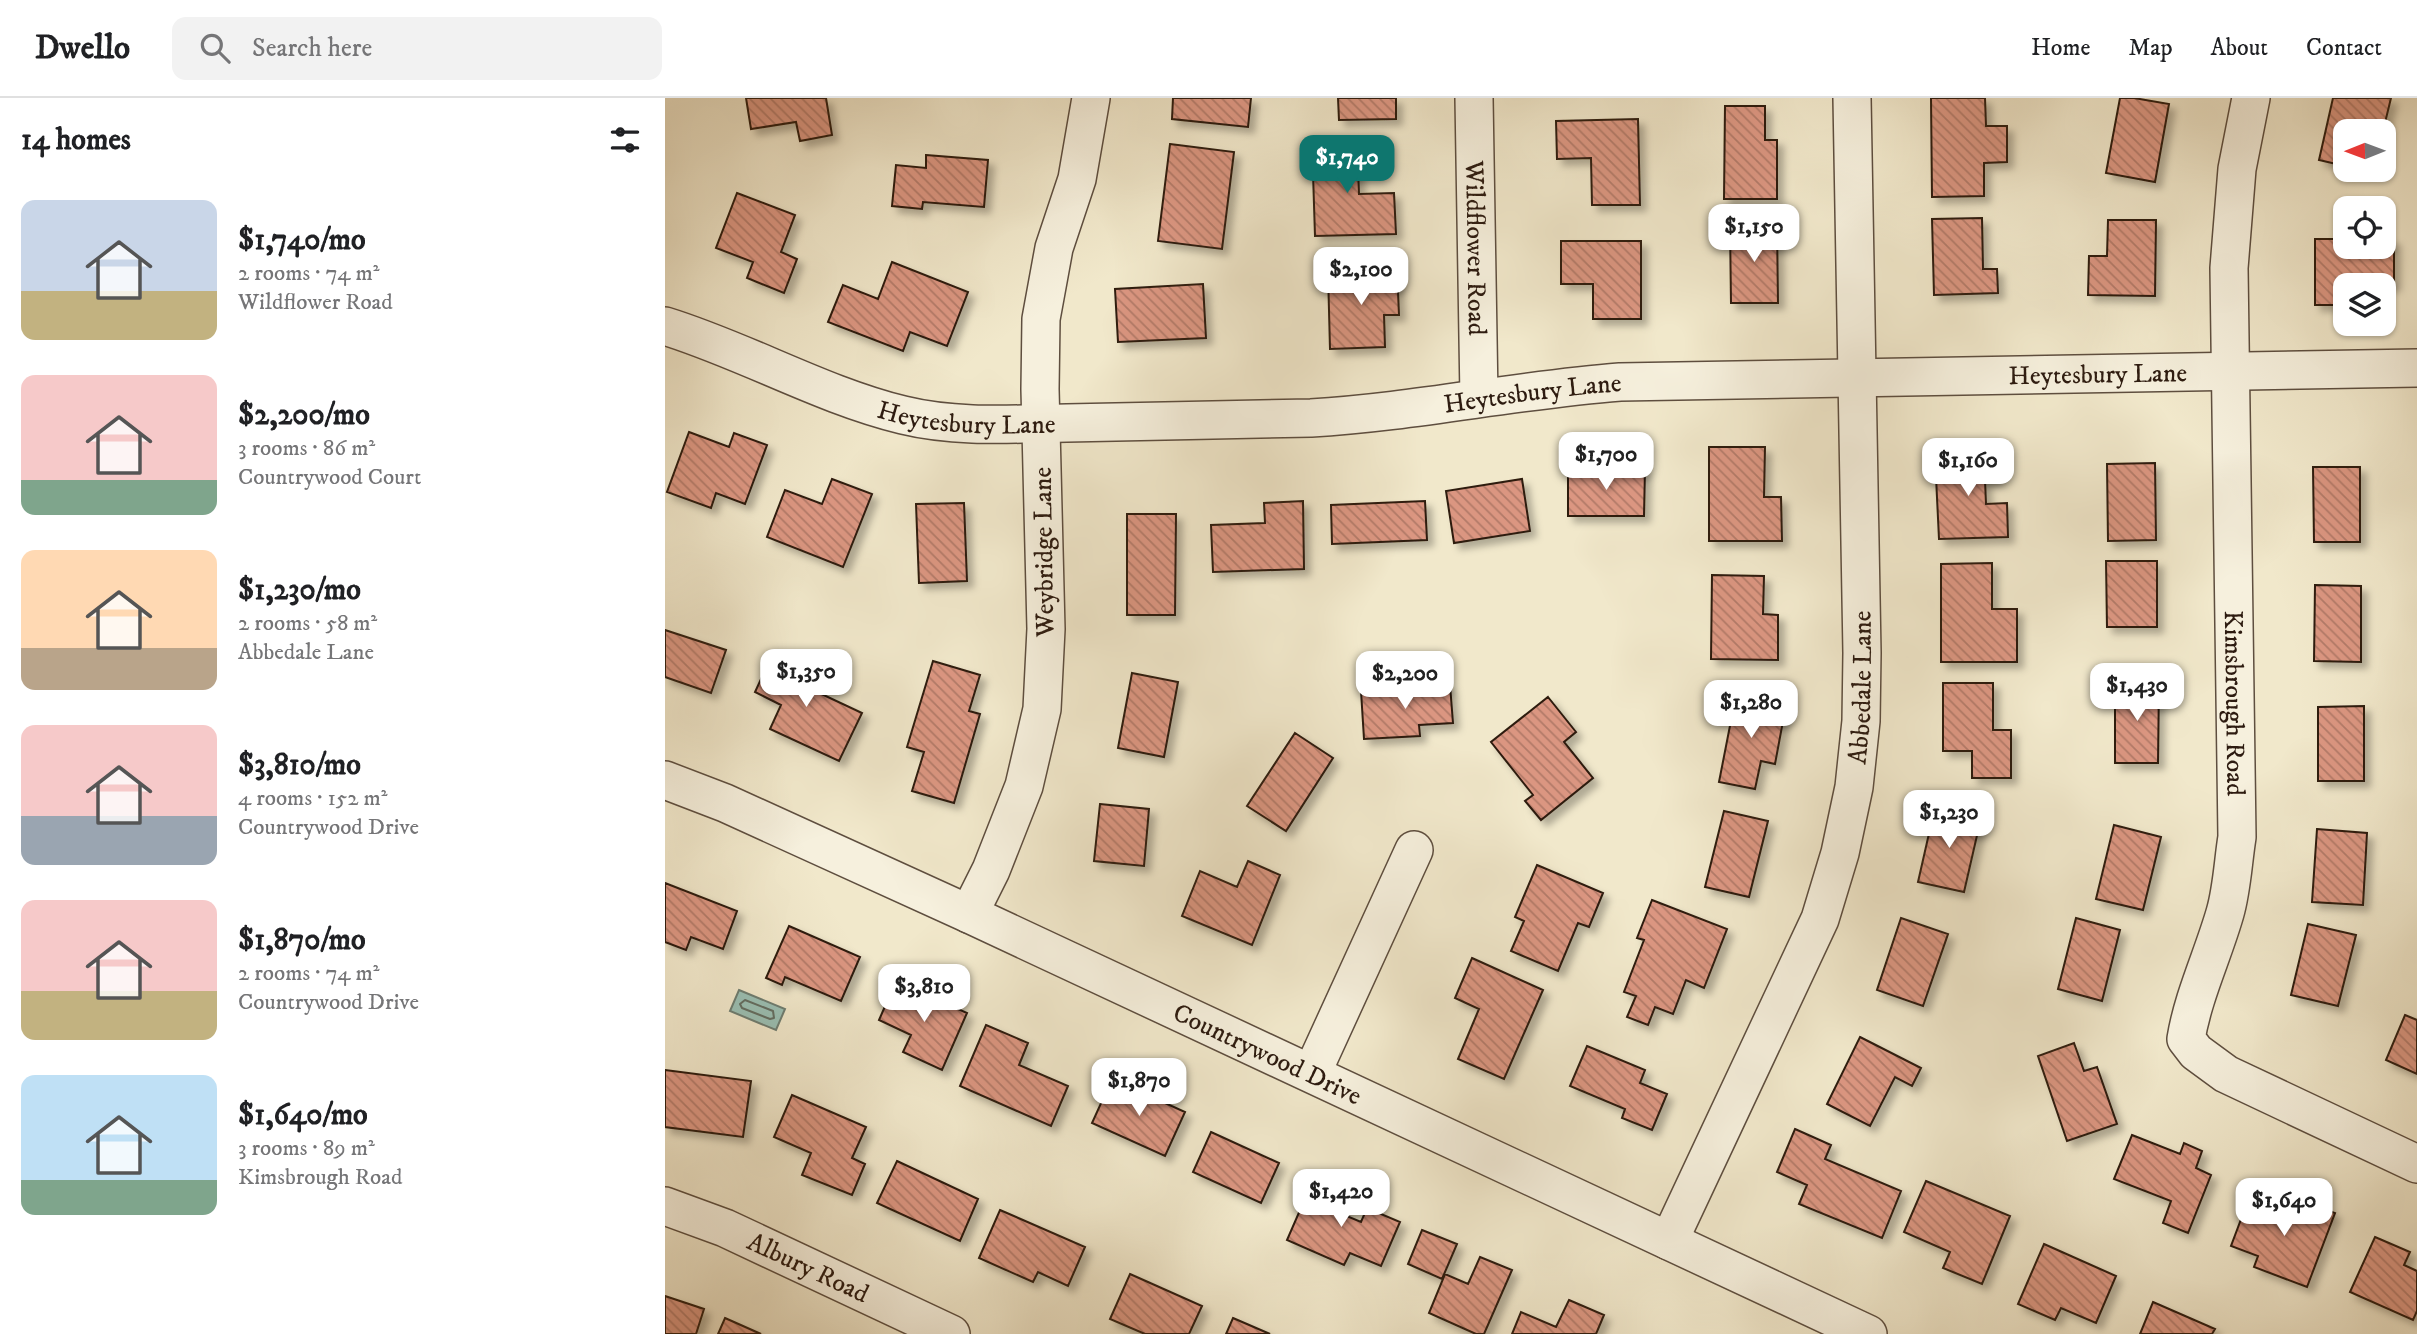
<!DOCTYPE html>
<meta charset="utf-8">
<style>
body{margin:0;font-family:"IM FELL DW Pica",serif;background:#f2f2f2;color:#202124;height:100vh;display:flex;flex-direction:column;font-size:26px;white-space:nowrap}
*{box-sizing:border-box;margin:0}
p{font-size:23px;color:#757577}
.icon{flex:none;width:38px;height:38px;fill:none;stroke:currentColor;stroke-width:2;stroke-linecap:round;stroke-linejoin:round}
.map{position:relative;flex:1;overflow:hidden}
.side{display:flex;flex-direction:column;background:#fff;width:665px}
.side>*{flex:none}
.needle{width:46px;rotate:269deg}
.fabs{position:absolute;left:1668px;top:21px;display:grid;gap:14px}
.fabs a{display:grid;place-items:center;width:63px;height:63px;border-radius:14px;background:#fff;box-shadow:0 2px 5px #0004;font-size:35px}
.price{position:absolute;translate:-50% -60px;padding:0 16px;border-radius:14px;background:#fff;color:#222;font-size:23px;line-height:46px;filter:drop-shadow(0 2px 4px #0008)}
.price::after{content:'';position:absolute;left:50%;top:42px;width:21px;height:16px;margin-left:-10px;background:inherit;clip-path:polygon(0 0,100% 0,50% 100%)}
.price.on{background:#0f766e;color:#fff}
ul{padding:0;list-style:none}
li{display:flex;align-items:center;gap:21px;height:175px;padding:0 21px}
li span{display:grid;place-items:center;flex:none;width:196px;height:140px;border-radius:14px;color:#555}
li>.icon{margin-inline-start:auto}
span .icon{width:84px;height:84px;fill:#fffc;stroke-width:1}
li b{font-size:30px}
h2{display:flex;justify-content:space-between;align-items:center;height:84px;padding:0 21px;font-size:30px}
header{display:flex;align-items:center;gap:42px;box-sizing:border-box;height:98px;padding:0 35px;background:#fff;border-bottom:2px solid #e0e0e0}
header strong{font-size:33px}
nav{display:flex;gap:38px;margin-inline-start:auto;font-size:24px}
.search{width:490px;height:63px;background:#f2f2f2;display:flex;align-items:center;gap:18px;box-sizing:border-box;padding:0 24px;border-radius:14px;color:#757577;font-size:26px}
main{display:flex;flex:1;min-height:0}
.map>svg:first-child{display:block}
.water{fill:#9bc0b4;stroke:#6f7e72;stroke-width:2}
.lines{fill:none;stroke-linecap:round;stroke-linejoin:round}
.shore{stroke:#646e62;stroke-width:2}
.building{fill:url(#building-back-hatch);stroke:#2d1b10;stroke-width:2;filter:url(#shadow)}
.street-casing{stroke:#5e4e3f;stroke-width:40}
.street{stroke:#f6f0dd;stroke-width:37}
.labels{text-anchor:middle;stroke-width:6;stroke-linejoin:round;paint-order:stroke}
.street-label{font-size:26px;fill:#2d1b10;stroke:#f6f0dd}
</style>
<header>
<strong>Dwello</strong>
<div class="search"><svg class="icon" aria-label="search" viewBox="0 0 24 24"><circle cx="10" cy="10" r="6"/><path d="M15 15l6 6"/></svg>Search here</div>
<nav><a>Home</a><a>Map</a><a>About</a><a>Contact</a></nav>
</header>
<main>
<section class="side">
<h2>14 homes<svg class="icon" aria-label="filters" viewBox="0 0 24 24"><path d="M4 7h16M4 17h16"/><circle cx="9" cy="7" r="2"/><circle cx="15" cy="17" r="2"/></svg></h2>
<ul>
<li><span style="background:linear-gradient(#c9d6e8 65%,#c2b280 0)"><svg class="icon" aria-label="home" viewBox="0 0 24 24"><path d="M3 11l9-7 9 7M6 9v11h12V9"/></svg></span><div><b>$1,740/mo</b><p>2 rooms · 74 m²</p><p>Wildflower Road</p></div></li>
<li><span style="background:linear-gradient(#f6c9c9 75%,#7fa58c 0)"><svg class="icon" aria-label="home" viewBox="0 0 24 24"><path d="M3 11l9-7 9 7M6 9v11h12V9"/></svg></span><div><b>$2,200/mo</b><p>3 rooms · 86 m²</p><p>Countrywood Court</p></div></li>
<li><span style="background:linear-gradient(#ffd9b3 70%,#b9a48a 0)"><svg class="icon" aria-label="home" viewBox="0 0 24 24"><path d="M3 11l9-7 9 7M6 9v11h12V9"/></svg></span><div><b>$1,230/mo</b><p>2 rooms · 58 m²</p><p>Abbedale Lane</p></div></li>
<li><span style="background:linear-gradient(#f6c9c9 65%,#9aa5b1 0)"><svg class="icon" aria-label="home" viewBox="0 0 24 24"><path d="M3 11l9-7 9 7M6 9v11h12V9"/></svg></span><div><b>$3,810/mo</b><p>4 rooms · 152 m²</p><p>Countrywood Drive</p></div></li>
<li><span style="background:linear-gradient(#f6c9c9 65%,#c2b280 0)"><svg class="icon" aria-label="home" viewBox="0 0 24 24"><path d="M3 11l9-7 9 7M6 9v11h12V9"/></svg></span><div><b>$1,870/mo</b><p>2 rooms · 74 m²</p><p>Countrywood Drive</p></div></li>
<li><span style="background:linear-gradient(#bfe0f5 75%,#7fa58c 0)"><svg class="icon" aria-label="home" viewBox="0 0 24 24"><path d="M3 11l9-7 9 7M6 9v11h12V9"/></svg></span><div><b>$1,640/mo</b><p>3 rooms · 89 m²</p><p>Kimsbrough Road</p></div></li>
</ul>
</section>
<div class="map">
<svg width="1752" height="1236" viewBox="0 0 1752 1236">
<defs>
<pattern id="building-back-hatch" width="6" height="6" patternUnits="userSpaceOnUse" patternTransform="scale(1.75)"><rect width="6" height="6" fill="#db9681"/><path d="M-1 5l2 2M0 0l6 6M5-1l2 2" fill="none" stroke="#b27a68"/></pattern>
<filter id="shadow"><feDropShadow dx="6" dy="6" stdDeviation="3.5" flood-color="#0004"/></filter>
</defs>
<rect width="100%" height="100%" fill="#f1e8cb"/>
<filter id="stains"><feTurbulence type="fractalNoise" baseFrequency=".00286" numOctaves="4"/><feColorMatrix values="0 0 0 0 .2 0 0 0 0 .09 0 0 0 0 .02 0 0 0 .5 -.17"/></filter>
<radialGradient id="worn" r=".72"><stop offset=".6" stop-color="#630" stop-opacity="0"/><stop offset="1" stop-color="#630" stop-opacity=".3"/></radialGradient>
<path class="water" d="M74 892 120 911 111 932 65 913Z"/>
<g class="lines">
<path class="shore" d="M80 902 108 913 109 920 105 921 77 910 75 906Z"/>
</g>
<path class="building" d="M81 0H161L167 37 135 43 131 24 86 31Z
M508 0H586L583 29 507 21Z
M673 0H731V21L674 22Z
M1266 0H1320L1321 28H1342V64L1319 65V98L1267 99Z
M1455 0H1469L1504 6 1490 84 1441 75Z
M1668 0H1726L1718 33H1680V68L1654 62Z
M1060 8H1100V42H1112V101H1059Z
M973 21 975 107H927L926 60 892 61 891 23Z
M692 42 694 96 729 95 731 136 650 138 647 44Z
M505 46 569 54 557 151 493 143Z
M261 57 323 62 319 109 258 104 257 111 227 108 231 67 261 70Z
M72 95 130 117 116 154 132 161 119 195 82 180 88 164 51 150Z
M1317 120 1318 171H1332L1333 195 1269 197 1267 121Z
M1443 122H1491L1490 198 1423 197 1424 158H1442Z
M1065 128H1112L1113 205H1066Z
M1650 141H1680V149H1718V141H1729V187H1680V207H1650Z
M896 143H976V221H928V186H896Z
M227 164 303 194 282 248 245 234 238 253 163 224 178 187 213 201Z
M732 171 734 217H719L720 249 665 251 663 174Z
M538 186 541 240 453 244 450 191Z
M24 334 64 349 69 335 102 347 80 406 51 395 46 410 2 394Z
M1044 349H1100L1099 399H1116L1117 443H1044Z
M1331 355 1332 381 1320 382 1321 406 1342 405 1343 439 1274 441 1270 358Z
M1490 365 1491 442 1443 443 1442 366Z
M1648 369H1695V444H1649Z
M903 371H980L979 418H903Z
M167 381 207 396 178 469 102 439 120 392 157 406Z
M857 381 865 433 789 445 781 393Z
M638 403 639 471 548 474 546 427 600 425 599 405Z
M760 403 762 442 667 446 666 407Z
M299 405 302 483 254 485 251 406Z
M462 416H511L510 517H462Z
M1441 463H1492V529H1442Z
M1327 465V511H1352V564H1276V466Z
M1047 477 1099 478 1098 516 1113 517V562L1046 561Z
M1650 487 1696 488V564L1649 563Z
M0 532 61 552 46 595 0 579Z
M109 553 141 568 133 585 197 615 174 663 105 631 116 607 90 594Z
M268 563 315 577 304 613 315 616 289 705 247 693 259 654 242 649Z
M467 575 513 584 499 659 453 650Z
M1278 585H1328V632H1346V680H1307V653H1278Z
M1494 585 1493 665H1450V586Z
M785 587 788 625 754 627 755 638 699 641 696 593Z
M1071 597 1121 607 1110 666 1096 663 1090 691 1054 684Z
M883 599 911 634 899 644 928 680 876 722 860 703 868 697 826 644Z
M1699 608V683H1653V609Z
M630 635 668 660 621 733 582 708Z
M435 706 484 711 479 768 429 763Z
M1270 709 1316 720 1299 794 1253 784Z
M1059 713 1103 723 1084 799 1040 789Z
M1449 727 1496 739 1478 812 1431 801Z
M1652 731 1702 735 1698 807 1647 804Z
M583 763 615 777 587 847 517 818 535 773 572 789Z
M872 767 938 795 924 829 913 825 893 873 846 853 859 823 850 819Z
M0 785 72 813 58 851 26 839 21 852 0 844Z
M987 802 1062 831 1039 890 1021 882 1008 916 990 909 983 927 962 919 971 898 959 894 979 842 972 840Z
M1236 820 1283 836 1258 908 1212 892Z
M1411 820 1455 832 1437 903 1393 891Z
M1643 826 1691 837 1673 908 1626 897Z
M124 828 195 859 176 903 120 879 117 887 101 880Z
M807 860 878 892 839 981 793 961 814 911 790 900Z
M231 883 302 915 277 972 238 954 246 937 214 922Z
M1740 917 1752 922V976L1721 962Z
M321 927 363 945 354 967 403 988 386 1028 295 988Z
M1195 939 1256 970 1247 988 1230 979 1205 1028 1162 1006Z
M1409 945 1419 973 1432 969 1452 1026 1402 1043 1373 958Z
M922 948 980 972 975 985 1002 996 987 1032 957 1020 960 1011 905 988Z
M0 972 86 983 78 1039 0 1029Z
M447 981 520 1014 500 1058 427 1025Z
M127 997 201 1029 187 1060 200 1066 187 1097 137 1077 146 1055 109 1039Z
M1130 1031 1166 1047 1160 1061 1236 1093 1217 1140 1134 1106 1142 1087 1112 1074Z
M546 1034 614 1065 596 1105 528 1074Z
M1467 1037 1515 1056 1519 1045 1537 1053 1531 1070 1546 1077 1523 1135 1498 1125 1506 1103 1449 1081Z
M232 1063 313 1101 295 1143 212 1105Z
M649 1080 676 1091 667 1112 696 1124 702 1110 735 1124 716 1168 685 1155 679 1167 622 1142Z
M1261 1083 1345 1118 1317 1186 1278 1170 1285 1154 1239 1134Z
M1584 1100 1626 1116 1631 1101 1670 1115 1642 1189 1589 1169 1593 1158 1566 1148Z
M335 1112 420 1149 403 1188 373 1174 368 1184 314 1160Z
M757 1132 792 1146 777 1181 743 1166Z
M1710 1139 1745 1154 1739 1167 1752 1173V1213L1748 1222 1685 1194Z
M1379 1146 1451 1178 1431 1225 1396 1210 1390 1222 1353 1206Z
M815 1159 847 1172 819 1236H811L764 1215 780 1176 803 1186Z
M465 1176 537 1208 524 1236H480L445 1221Z
M0 1198 39 1211 31 1236H0Z
M904 1202 939 1217 931 1236H847L856 1214 891 1229Z
M1488 1204 1550 1231 1547 1236H1475Z
M60 1220 96 1236H53Z
M568 1220 605 1236H561Z"/>
<g class="lines">
<defs>
<g id="street">
<path id="s1" d="M809 0 814 300"/>
<path id="s2" d="M1586 0 1572 71 1564 170 1572 739C1568 764 1567 791 1560 815 1548 857 1528 898 1521 941L1531 954 1561 976 1752 1066"/>
<path id="s3" d="M0 228C81 253 156 297 238 317 291 330 348 326 402 325 483 323 565 322 646 320 749 314 851 292 955 284L1752 270"/>
<path id="s4" d="M0 682 60 705 304 816 1203 1236"/>
<path d="M304 816 326 772 359 688 377 611 381 531 375 291 376 221 389 150 412 81 426 0"/>
<path d="M647 975 749 752"/>
<path id="s5" d="M0 1108 60 1130 286 1236"/>
<path id="s6" d="M1004 1143 1155 821 1175 755 1189 689 1196 623 1197 555 1187 0"/>
</g>
</defs>
<use href="#street" class="street-casing"/>
<use href="#street" class="street"/>
</g>
<g class="labels">
<g class="street-label">
<text dy="9" stroke="none"><textPath href="#s1" startOffset="150">Wildflower Road</textPath></text>
<text dy="9" stroke="none"><textPath href="#s3" startOffset="1452">Heytesbury Lane</textPath></text>
<text dy="9" stroke="none"><textPath href="#s3" startOffset="886">Heytesbury Lane</textPath></text>
<text dy="9" stroke="none"><textPath href="#s3" startOffset="318">Heytesbury Lane</textPath></text>
<text transform="translate(378 454) rotate(-91)" y="9">Weybridge Lane</text>
<text dy="9" stroke="none"><textPath href="#s6" startOffset="592">Abbedale Lane</textPath></text>
<text dy="9" stroke="none"><textPath href="#s2" startOffset="607">Kimsbrough Road</textPath></text>
<text dy="9" stroke="none"><textPath href="#s4" startOffset="662">Countrywood Drive</textPath></text>
<text dy="9" stroke="none"><textPath href="#s5" startOffset="156">Albury Road</textPath></text>
</g>
</g>
<rect width="100%" height="100%" filter="url(#stains)"/>
<rect width="100%" height="100%" fill="url(#worn)"/>
</svg>
<div class="fabs">
<a><svg class="needle" viewBox="-14 -14 28 28"><path d="M0-13l5 13h-10z" fill="#e53935"/><path d="M0 13l5-13h-10z" fill="#757577"/></svg></a>
<a><svg class="icon" aria-label="locate" viewBox="0 0 24 24"><circle cx="12" cy="12" r="6"/><path d="M12 2v4M12 18v4M2 12h4M18 12h4"/></svg></a>
<a><svg class="icon" aria-label="layers" viewBox="0 0 24 24"><path d="M12 4l9 5-9 5-9-5zM3 14l9 5 9-5"/></svg></a>
</div>
<b class="price on" style="left:682px;top:97px">$1,740</b>
<b class="price" style="left:1089px;top:166px">$1,150</b>
<b class="price" style="left:696px;top:209px">$2,100</b>
<b class="price" style="left:941px;top:394px">$1,700</b>
<b class="price" style="left:1303px;top:400px">$1,160</b>
<b class="price" style="left:141px;top:611px">$1,350</b>
<b class="price" style="left:740px;top:613px">$2,200</b>
<b class="price" style="left:1472px;top:625px">$1,430</b>
<b class="price" style="left:1086px;top:642px">$1,280</b>
<b class="price" style="left:1284px;top:752px">$1,230</b>
<b class="price" style="left:259px;top:926px">$3,810</b>
<b class="price" style="left:474px;top:1020px">$1,870</b>
<b class="price" style="left:676px;top:1131px">$1,420</b>
<b class="price" style="left:1619px;top:1140px">$1,640</b>
</div>
</main>
